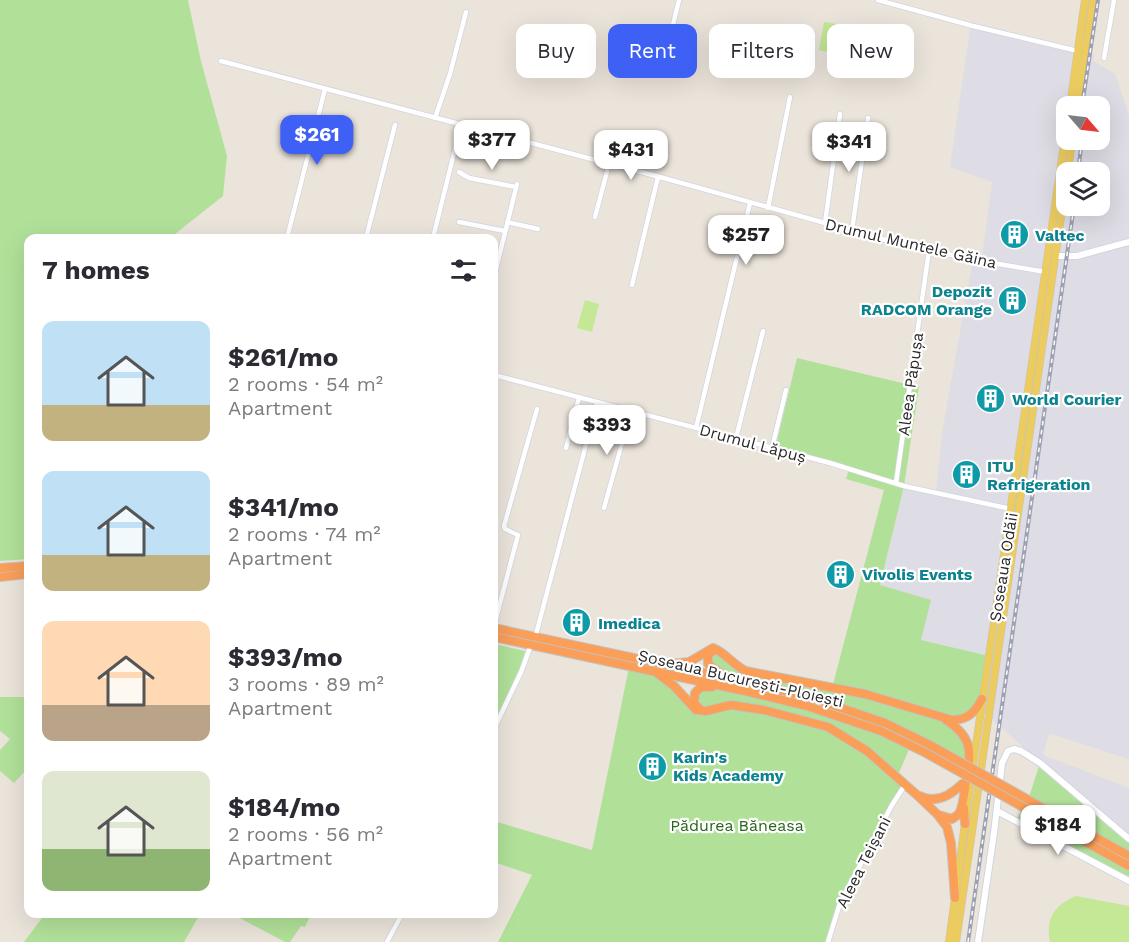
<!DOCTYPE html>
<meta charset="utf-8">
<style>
body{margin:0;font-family:"Work Sans",sans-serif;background:#f7f7f7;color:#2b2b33;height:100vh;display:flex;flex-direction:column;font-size:22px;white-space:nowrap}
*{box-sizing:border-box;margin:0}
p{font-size:20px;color:#7c7c81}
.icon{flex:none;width:33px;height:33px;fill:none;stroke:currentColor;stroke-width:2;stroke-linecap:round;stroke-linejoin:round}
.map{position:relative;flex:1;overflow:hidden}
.details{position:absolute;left:24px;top:234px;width:474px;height:684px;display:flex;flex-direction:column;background:#fff;border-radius:12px;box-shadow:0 6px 24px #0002}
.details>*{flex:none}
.banner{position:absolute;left:516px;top:24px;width:522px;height:54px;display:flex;gap:12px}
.needle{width:39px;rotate:118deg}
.fabs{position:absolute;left:1056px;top:96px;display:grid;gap:12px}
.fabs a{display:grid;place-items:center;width:54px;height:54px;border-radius:12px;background:#fff;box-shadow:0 6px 24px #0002;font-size:30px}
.price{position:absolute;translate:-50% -51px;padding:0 14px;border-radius:12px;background:#fff;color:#222;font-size:20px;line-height:39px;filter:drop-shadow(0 2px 3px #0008)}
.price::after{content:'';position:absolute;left:50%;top:36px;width:18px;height:14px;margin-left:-9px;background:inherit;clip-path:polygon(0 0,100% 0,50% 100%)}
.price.on{background:#3f60f5;color:#fff}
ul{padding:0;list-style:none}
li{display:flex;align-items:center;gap:18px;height:150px;padding:0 18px}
li span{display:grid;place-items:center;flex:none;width:168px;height:120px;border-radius:12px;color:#555}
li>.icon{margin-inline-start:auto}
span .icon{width:72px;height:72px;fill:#fffc;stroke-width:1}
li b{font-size:26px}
h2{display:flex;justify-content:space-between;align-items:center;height:72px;padding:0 18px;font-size:26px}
.tag{padding:0 21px;border-radius:12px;background:#fff;box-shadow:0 6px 24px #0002;font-size:21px;line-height:54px}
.tag.on{background:#3f60f5;color:#fff}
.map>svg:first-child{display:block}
.industrial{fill:#dedce4;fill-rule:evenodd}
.green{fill:#b1e199}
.pitch{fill:#c4e895}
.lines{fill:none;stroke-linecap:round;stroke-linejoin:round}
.street-casing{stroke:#d1d4e2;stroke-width:6}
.secondary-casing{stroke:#d1d4e2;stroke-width:8}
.primary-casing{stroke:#c3c3c3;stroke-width:8}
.highway-casing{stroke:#c3c3c3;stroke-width:10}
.street{stroke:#fff;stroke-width:4.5}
.secondary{stroke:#fff;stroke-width:6}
.primary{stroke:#edcc5f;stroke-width:7}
.highway{stroke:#fa9e58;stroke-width:8}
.rail-casing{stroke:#9ea1b3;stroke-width:4}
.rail{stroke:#fff;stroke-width:1.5;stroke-dasharray:4.5;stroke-linecap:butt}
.highway-bridge-casing{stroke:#c3c3c3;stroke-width:10;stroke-linecap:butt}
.highway-bridge{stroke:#fa9e58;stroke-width:8}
.labels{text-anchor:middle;stroke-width:4.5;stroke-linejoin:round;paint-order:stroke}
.culture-label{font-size:16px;font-weight:bold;fill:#0d838f;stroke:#fff;text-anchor:start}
.street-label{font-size:16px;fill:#292929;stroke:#fff}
.park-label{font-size:16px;fill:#2a641c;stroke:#fff}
</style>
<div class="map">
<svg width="1129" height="942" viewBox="0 0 1129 942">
<rect width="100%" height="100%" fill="#ebe4db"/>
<path class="industrial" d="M971 22 1094 54 1093 61 1115 74 1129 116V756L1128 759 1049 733 1043 755 1129 788V839L980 709 989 656 921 640 880 585 904 486 936 493 942 433 972 264 981 265 992 182 950 167ZM1066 106H1100V140H1066ZM1066 172H1100V206H1066Z"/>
<path class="green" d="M0 0H188L201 61 227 156 223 196 170 238H28V559L0 561Z
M797 358 919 387 904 486 880 585 931 600 921 640 989 656 982 699 968 717 932 716C955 730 966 736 966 765L885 723 733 679 713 669 707 658 712 650 734 664 832 688 884 490 846 479 849 469 775 449Z
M494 644 525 651 519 672 494 724Z
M629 667 657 673 682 695 694 700 707 686 807 706 911 745 898 775 907 783 840 903 828 942H498L532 875 494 862V821L592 850Z
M0 697H28V768L14 783 0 771V750L10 739 0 731Z
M1040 763 1129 839V856L1028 800Z
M1024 807 1129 868V881L1016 820Z
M45 914H200L184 942H24Z
M232 914H311L305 927 301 926 290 942H285Z"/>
<path class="pitch" d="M824 22 837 24 832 53 819 50Z
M585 300 599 304 592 332 577 328Z
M1076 896 1129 906V942H1050C1045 919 1055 904 1076 896Z"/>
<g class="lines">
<defs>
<path id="street" d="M878 0 973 26 1078 51
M669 41 679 0
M1104 58 1114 0
M221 61 660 177 893 242 974 260 1046 272
M435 118 450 74 466 12
M459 172 469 178 516 187
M768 208 790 97
M595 217 609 164
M459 222 505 231
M507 222 538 229
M825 223 840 114
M852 230 868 118
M287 238 325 89
M366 238 395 125
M433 238 461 125
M494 277 517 184
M632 285 658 177
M494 375 830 463 904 486 1011 509
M696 428 750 203
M736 438 763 331
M566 448 579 398
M772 448 786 390
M896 483 929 250
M604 508 631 411
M494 626 518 535 505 529 504 526 537 409
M535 638 597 403
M494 729 521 672 531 645
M387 942 402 914
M828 942 840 903 892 805 905 785"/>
<path id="secondary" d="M1056 256H1077L1129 242
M997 811 1129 881
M978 942 994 833 1002 763 1008 751 1014 749 1021 751 1040 763 1129 839"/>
<path id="primary" d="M1070 106 1085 0
M1077 106 1093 0
M1068 172 1072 140
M949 942 972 772 1066 131
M956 942 1066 182"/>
<path id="highway" d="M0 568 28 566
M0 577 28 574
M494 628 746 682
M494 637 745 691
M714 650 708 655V664L722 674
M661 665 689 662 713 648C726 653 733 665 746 671L865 694 952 720C968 720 975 712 982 699
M657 673 674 686 696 710 706 711 731 705 764 710 828 727 867 751 917 795 938 815 947 827 951 843 955 898
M700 709 694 703 695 693 701 687H712
M920 796C936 804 950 796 962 784
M964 808 965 824
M939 815 952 819 959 814C964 804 964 793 966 782 971 753 974 738 946 720"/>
</defs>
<use href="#street" class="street-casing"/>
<use href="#secondary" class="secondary-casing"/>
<use href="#primary" class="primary-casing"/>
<use href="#highway" class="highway-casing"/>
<use href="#street" class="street"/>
<use href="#secondary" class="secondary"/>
<use href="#primary" class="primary"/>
<use href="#highway" class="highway"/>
<defs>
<path id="rail" d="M1082 106 1098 0
M1078 172 1082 140
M968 942 1074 206"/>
</defs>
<use href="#rail" class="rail-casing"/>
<use href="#rail" class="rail"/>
<defs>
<path id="highway-bridge" d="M746 682 809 697 885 723 930 745 1129 856
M745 691 807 706 881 731 924 752 1129 866"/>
</defs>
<use href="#highway-bridge" class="highway-bridge-casing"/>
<use href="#highway-bridge" class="highway-bridge"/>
</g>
<defs>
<symbol id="building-disc" viewBox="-11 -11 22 22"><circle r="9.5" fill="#0f9aa8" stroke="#fff"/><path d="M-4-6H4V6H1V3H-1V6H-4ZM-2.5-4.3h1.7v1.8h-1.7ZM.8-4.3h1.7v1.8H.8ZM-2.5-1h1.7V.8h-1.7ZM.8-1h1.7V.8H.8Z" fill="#fff"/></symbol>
</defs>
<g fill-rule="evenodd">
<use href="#building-disc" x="998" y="218" width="33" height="33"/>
<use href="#building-disc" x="996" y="284" width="33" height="33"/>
<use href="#building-disc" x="974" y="382" width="33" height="33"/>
<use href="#building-disc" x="950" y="458" width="33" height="33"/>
<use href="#building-disc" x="824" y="558" width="33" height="33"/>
<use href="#building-disc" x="560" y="606" width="33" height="33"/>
<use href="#building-disc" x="636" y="750" width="33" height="33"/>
</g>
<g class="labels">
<g class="culture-label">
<text x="1035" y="241">Valtec</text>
<text x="992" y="297" text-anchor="end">Depozit<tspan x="992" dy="18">RADCOM Orange</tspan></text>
<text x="1012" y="405">World Courier</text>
<text x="987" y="472">ITU<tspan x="987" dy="18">Refrigeration</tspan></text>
<text x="862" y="580">Vivolis Events</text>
<text x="598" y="629">Imedica</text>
<text x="673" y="763">Karin's<tspan x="673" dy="18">Kids Academy</tspan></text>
</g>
<g class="street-label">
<text transform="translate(911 243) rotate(13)" y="6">Drumul Muntele Găina</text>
<text transform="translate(910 384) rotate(-82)" y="6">Aleea Păpușa</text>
<text transform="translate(753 443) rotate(15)" y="6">Drumul Lăpuș</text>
<text transform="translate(1003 567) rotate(-81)" y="6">Șoseaua Odăii</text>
<text transform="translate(741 678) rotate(13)" y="6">Șoseaua București-Ploiești</text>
<text transform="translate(863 862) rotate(-63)" y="6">Aleea Teișani</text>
</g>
<g class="park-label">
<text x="737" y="831">Pădurea Băneasa</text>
</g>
</g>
</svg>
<div class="fabs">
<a><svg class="needle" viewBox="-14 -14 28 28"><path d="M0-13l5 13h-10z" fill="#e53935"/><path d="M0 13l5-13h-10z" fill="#7c7c81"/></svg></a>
<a><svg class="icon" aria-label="layers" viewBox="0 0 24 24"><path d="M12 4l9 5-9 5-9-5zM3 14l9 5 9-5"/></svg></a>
</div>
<b class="price on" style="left:317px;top:166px">$261</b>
<b class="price" style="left:492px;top:171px">$377</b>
<b class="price" style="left:849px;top:173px">$341</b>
<b class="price" style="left:631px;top:181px">$431</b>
<b class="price" style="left:746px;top:266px">$257</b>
<b class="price" style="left:607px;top:456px">$393</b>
<b class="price" style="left:1058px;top:856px">$184</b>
<div class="banner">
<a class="tag">Buy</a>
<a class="tag on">Rent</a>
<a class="tag">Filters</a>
<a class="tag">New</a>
</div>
<section class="details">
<h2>7 homes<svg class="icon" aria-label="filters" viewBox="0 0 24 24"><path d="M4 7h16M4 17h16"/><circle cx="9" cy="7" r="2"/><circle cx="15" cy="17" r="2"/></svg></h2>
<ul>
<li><span style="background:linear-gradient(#bfe0f5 70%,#c2b280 0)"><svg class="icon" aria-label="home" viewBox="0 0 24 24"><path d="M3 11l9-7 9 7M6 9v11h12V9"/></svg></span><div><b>$261/mo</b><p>2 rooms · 54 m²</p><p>Apartment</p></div></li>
<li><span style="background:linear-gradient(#bfe0f5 70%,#c2b280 0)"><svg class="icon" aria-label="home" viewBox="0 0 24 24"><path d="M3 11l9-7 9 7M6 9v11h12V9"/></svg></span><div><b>$341/mo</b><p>2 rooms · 74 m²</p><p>Apartment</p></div></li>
<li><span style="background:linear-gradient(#ffd9b3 70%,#b9a48a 0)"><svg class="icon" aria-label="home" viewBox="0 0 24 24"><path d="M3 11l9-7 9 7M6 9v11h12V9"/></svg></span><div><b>$393/mo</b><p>3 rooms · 89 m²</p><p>Apartment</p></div></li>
<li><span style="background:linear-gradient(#dfe7d0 65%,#8fb573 0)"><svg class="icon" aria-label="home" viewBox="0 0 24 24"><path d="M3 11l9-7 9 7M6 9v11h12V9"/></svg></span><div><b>$184/mo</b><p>2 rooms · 56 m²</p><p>Apartment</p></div></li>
</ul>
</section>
</div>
